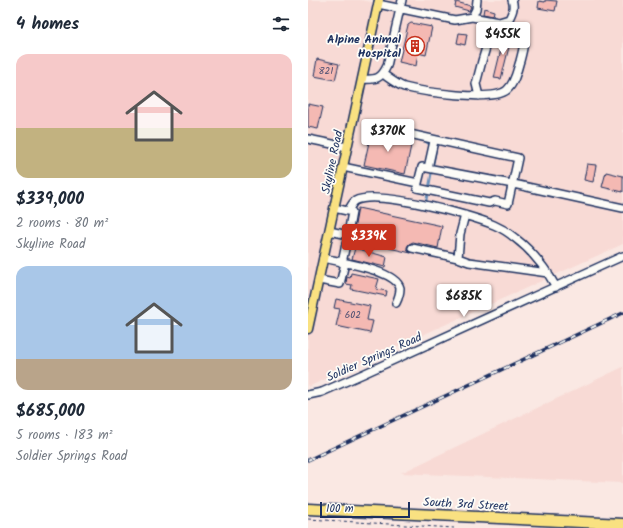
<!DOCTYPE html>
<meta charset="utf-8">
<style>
body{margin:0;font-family:Kalam,sans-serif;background:#f2f2f3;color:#1f2937;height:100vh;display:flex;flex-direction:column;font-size:15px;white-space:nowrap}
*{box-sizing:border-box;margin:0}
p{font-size:13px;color:#747a83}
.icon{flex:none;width:22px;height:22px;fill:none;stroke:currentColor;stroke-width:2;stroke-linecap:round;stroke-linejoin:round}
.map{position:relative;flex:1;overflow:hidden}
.side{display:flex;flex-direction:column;background:#fff;width:308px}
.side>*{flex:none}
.scale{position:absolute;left:12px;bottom:10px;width:90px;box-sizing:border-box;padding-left:4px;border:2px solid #1b2f5e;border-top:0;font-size:11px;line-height:14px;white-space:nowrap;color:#1b2f5e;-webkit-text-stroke:3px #fdfcf7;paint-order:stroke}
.price{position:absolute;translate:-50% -34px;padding:0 9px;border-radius:4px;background:#fff;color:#222;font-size:13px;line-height:26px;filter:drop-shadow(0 1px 2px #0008)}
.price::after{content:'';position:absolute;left:50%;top:24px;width:12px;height:9px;margin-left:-6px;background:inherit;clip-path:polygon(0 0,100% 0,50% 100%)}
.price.on{background:#c8321e;color:#fff}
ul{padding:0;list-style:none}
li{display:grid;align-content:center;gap:8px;height:212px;padding:0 16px}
li span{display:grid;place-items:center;height:124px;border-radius:12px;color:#555}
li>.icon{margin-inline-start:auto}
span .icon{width:72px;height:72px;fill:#fffc;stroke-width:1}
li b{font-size:17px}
h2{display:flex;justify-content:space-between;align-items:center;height:48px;padding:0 16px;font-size:17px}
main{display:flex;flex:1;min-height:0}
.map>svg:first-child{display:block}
.built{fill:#f8dad5}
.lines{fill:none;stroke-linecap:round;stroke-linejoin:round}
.stream{stroke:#678fba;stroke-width:2}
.building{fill:#f4b9b3;stroke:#1b2f5e}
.minor-casing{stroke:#1b2f5e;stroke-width:10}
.major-casing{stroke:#1b2f5e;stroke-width:11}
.highway-casing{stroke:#1b2f5e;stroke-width:13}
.path{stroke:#1b2f5e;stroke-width:1;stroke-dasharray:3 3;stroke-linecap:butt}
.minor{stroke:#fdfcf7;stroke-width:7}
.major{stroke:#f9e181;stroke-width:8}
.highway{stroke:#f9e181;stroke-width:10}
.rail-casing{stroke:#1b2f5e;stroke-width:3.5}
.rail{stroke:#fdfcf7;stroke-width:2;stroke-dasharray:6;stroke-linecap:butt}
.labels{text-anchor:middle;stroke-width:3.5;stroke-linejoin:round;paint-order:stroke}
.number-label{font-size:10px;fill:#515273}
.poi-label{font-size:12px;font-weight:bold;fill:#1b2f5e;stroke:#fdfcf7;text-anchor:end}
.street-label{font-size:12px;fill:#1b2f5e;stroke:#fdfcf7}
</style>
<main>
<section class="side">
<h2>4 homes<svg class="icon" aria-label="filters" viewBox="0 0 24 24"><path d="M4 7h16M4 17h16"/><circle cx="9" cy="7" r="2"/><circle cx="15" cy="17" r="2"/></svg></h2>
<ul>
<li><span style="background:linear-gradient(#f6c9c9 60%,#c2b280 0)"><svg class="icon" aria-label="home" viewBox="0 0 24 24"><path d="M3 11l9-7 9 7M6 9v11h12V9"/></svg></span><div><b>$339,000</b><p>2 rooms · 80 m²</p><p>Skyline Road</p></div></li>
<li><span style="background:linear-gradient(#a9c7e8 75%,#b9a48a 0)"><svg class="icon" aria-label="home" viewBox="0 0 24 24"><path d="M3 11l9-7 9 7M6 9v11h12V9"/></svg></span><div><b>$685,000</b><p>5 rooms · 183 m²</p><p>Soldier Springs Road</p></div></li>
</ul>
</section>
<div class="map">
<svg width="315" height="528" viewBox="0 0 315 528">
<rect width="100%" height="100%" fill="#fae8e3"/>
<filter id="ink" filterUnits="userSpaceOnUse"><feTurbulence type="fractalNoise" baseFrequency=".025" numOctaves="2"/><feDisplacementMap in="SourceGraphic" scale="8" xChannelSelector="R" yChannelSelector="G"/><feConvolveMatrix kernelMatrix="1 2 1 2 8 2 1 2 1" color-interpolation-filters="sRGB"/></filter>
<g filter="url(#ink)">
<path class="built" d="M0 0H52L76 4 77 0H315V244L0 387Z
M315 367V483L93 473Z"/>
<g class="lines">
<path class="stream" d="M115 140 122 145
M118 202 128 150 126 148"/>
</g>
<path class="building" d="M237 0 249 1 247 11 230 8 231 1 237 2Z
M148 2 163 6 161 11 147 7Z
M176 8 186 11 185 16 175 14Z
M103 23 124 27 118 55 110 53 108 66 91 62 100 25Z
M151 33 159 34 157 45 149 43Z
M197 33 204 35 193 79 186 78Z
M9 59 31 64 27 80 6 76Z
M0 104 15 107 10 129 0 127Z
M63 133 104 141 97 174 56 165Z
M279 164 288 165 285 182 276 180Z
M298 172 315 176V192L294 187Z
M50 208 134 226 130 248 105 242 101 244 99 247V250L103 253 81 248 85 244 83 238 46 230Z
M47 248 79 257 77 267 44 259Z
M43 273 71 279 68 289 79 291 78 296 43 289 44 285 38 284 39 277 42 278Z
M28 299 62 306 59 320 65 321 62 333 28 326 32 309 26 308Z"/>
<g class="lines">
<defs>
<path id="minor" d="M70 4 147 20 164 17 168 9 169 0
M75 74C82 79 88 84 96 87 115 92 185 102 199 90 207 83 209 70 212 61 215 50 218 39 213 29L201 24 164 17
M54 79C68 80 73 79 79 66L94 0
M171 96 168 84 174 61 183 31 191 22 201 19C204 13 207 7 204 0
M0 139 39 147
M35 167 110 183 109 188 181 203 187 201 200 204 210 158 79 129
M120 168 126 141
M110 183 114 167 210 185 315 208
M26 208 44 212 40 234
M40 211C42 208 44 203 47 201 68 189 163 215 186 225 193 228 201 233 207 238 223 250 238 269 248 287
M157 215 152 234 150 258 161 262 240 273
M21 231 80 243
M104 248 150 258
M15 258C32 262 88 270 92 288 92 293 90 299 88 303
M34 263 38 244
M11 280 32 284 37 263
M0 395 14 392 55 374 315 256"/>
<path id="major" d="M0 329 71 0"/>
<path id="highway" d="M0 509 315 524"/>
</defs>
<use href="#minor" class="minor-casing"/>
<use href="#major" class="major-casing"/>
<use href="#highway" class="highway-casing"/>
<path class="path" d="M0 519 146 528"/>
<use href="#minor" class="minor"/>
<use href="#major" class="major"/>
<use href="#highway" class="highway"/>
<defs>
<path id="rail" d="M0 460 315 313"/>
</defs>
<use href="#rail" class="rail-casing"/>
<use href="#rail" class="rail"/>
</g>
</g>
<defs>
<symbol id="building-ring" viewBox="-11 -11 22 22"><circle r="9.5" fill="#fdfcf7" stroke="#c8321e" stroke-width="1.5"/><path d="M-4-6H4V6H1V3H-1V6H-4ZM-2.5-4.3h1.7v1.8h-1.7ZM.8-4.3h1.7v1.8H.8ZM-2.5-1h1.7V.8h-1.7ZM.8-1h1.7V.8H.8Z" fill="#c8321e"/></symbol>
</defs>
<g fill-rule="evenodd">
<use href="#building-ring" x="96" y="35" width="22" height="22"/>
</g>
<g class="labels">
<g class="number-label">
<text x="18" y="74">821</text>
<text x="45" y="318">602</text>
</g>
<g class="poi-label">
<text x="93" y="43">Alpine Animal<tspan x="93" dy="14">Hospital</tspan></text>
</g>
<g class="street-label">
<text transform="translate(24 162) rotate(-78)" y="4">Skyline Road</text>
<text transform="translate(66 357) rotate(-24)" y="4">Soldier Springs Road</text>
<text transform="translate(158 504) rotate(3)" y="4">South 3rd Street</text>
</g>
</g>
</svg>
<div class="scale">100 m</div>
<b class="price" style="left:195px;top:56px">$455K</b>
<b class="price" style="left:80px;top:153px">$370K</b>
<b class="price on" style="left:61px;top:258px">$339K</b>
<b class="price" style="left:156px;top:318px">$685K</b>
</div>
</main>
